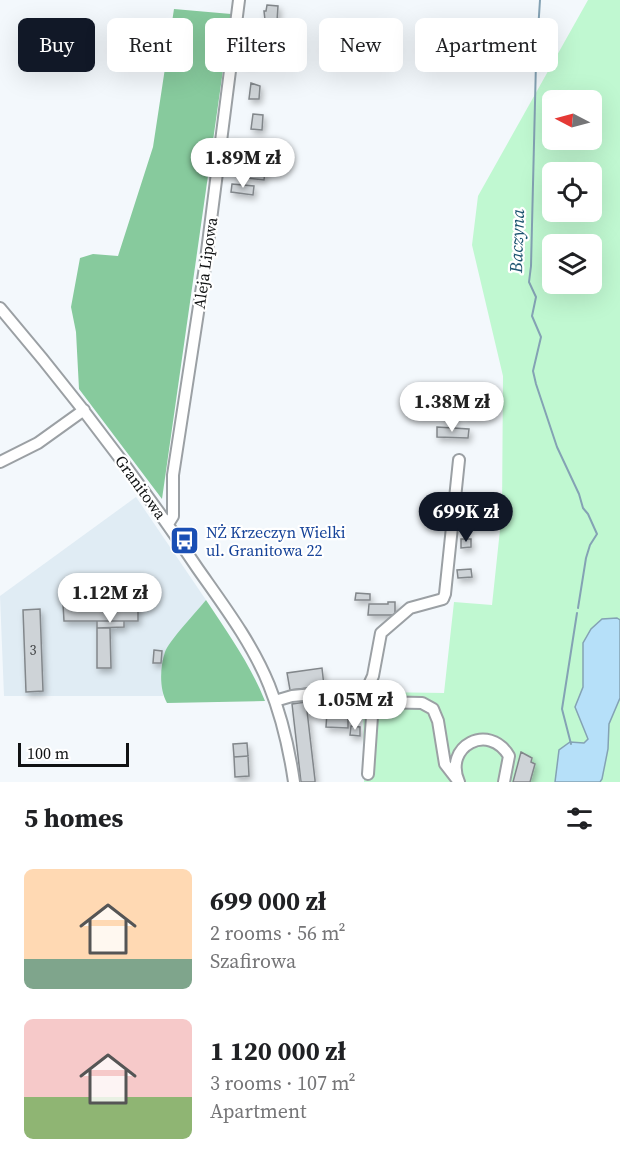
<!DOCTYPE html>
<meta charset="utf-8">
<style>
body{margin:0;font-family:"Source Serif 4",serif;background:#f6f6f6;color:#202124;height:100vh;display:flex;flex-direction:column;font-size:22px;white-space:nowrap}
*{box-sizing:border-box;margin:0}
p{font-size:20px;color:#757577}
.icon{flex:none;width:33px;height:33px;fill:none;stroke:currentColor;stroke-width:2;stroke-linecap:round;stroke-linejoin:round}
.map{position:relative;height:782px;overflow:hidden}
.drawer{display:flex;flex-direction:column;background:#fff;flex:1}
.drawer>*{flex:none}
.guide{position:absolute;left:18px;top:18px;width:585px;height:54px;display:flex;gap:12px}
.needle{width:39px;rotate:276deg}
.buttons{position:absolute;left:542px;top:90px;display:grid;gap:12px}
.buttons a{display:grid;place-items:center;width:60px;height:60px;border-radius:9px;background:#fff;box-shadow:0 6px 24px #0002;font-size:30px}
.scale{position:absolute;left:18px;bottom:15px;width:111px;box-sizing:border-box;padding-left:6px;border:3px solid #101213;border-top:0;font-size:16px;line-height:21px;white-space:nowrap;color:#101213;-webkit-text-stroke:4px #fff;paint-order:stroke}
.price{position:absolute;translate:-50% -51px;padding:0 14px;border-radius:21px;background:#fff;color:#222;font-size:20px;line-height:39px;filter:drop-shadow(0 2px 3px #0008)}
.price::after{content:'';position:absolute;left:50%;top:36px;width:18px;height:14px;margin-left:-9px;background:inherit;clip-path:polygon(0 0,100% 0,50% 100%)}
.price.current{background:#111827;color:#fff}
ul{padding:0;list-style:none}
li{display:flex;align-items:center;gap:18px;height:150px;padding:0 24px}
li span{display:grid;place-items:center;flex:none;width:168px;height:120px;border-radius:9px;color:#555}
li>.icon{margin-inline-start:auto}
span .icon{width:72px;height:72px;fill:#fffc;stroke-width:1}
li b{font-size:26px}
h2{display:flex;justify-content:space-between;align-items:center;height:72px;padding:0 24px;font-size:26px}
.tag{padding:0 21px;border-radius:9px;background:#fff;box-shadow:0 6px 24px #0002;font-size:21px;line-height:54px}
.tag.current{background:#111827;color:#fff}
.map>svg:first-child{display:block}
.built{fill:#e0ecf4}
.green{fill:#c0f8d1;fill-rule:evenodd}
.forest{fill:#87ca9d}
.water{fill:#b6e0f9;stroke:#84a2b4;stroke-width:1.5}
.lines{fill:none;stroke-linecap:round;stroke-linejoin:round}
.stream{stroke:#84a2b4;stroke-width:2}
.building{fill:#ced3d7;stroke:#82878b;stroke-width:1.5;filter:url(#shadow)}
.minor-casing{stroke:#9ba0a4;stroke-width:14}
.minor{stroke:#fff;stroke-width:10}
.labels{text-anchor:middle;stroke-width:4.5;stroke-linejoin:round;paint-order:stroke}
.number-label{font-size:14px;fill:#404244}
.street-label{font-size:16px;fill:#101213;stroke:#fff}
.transit-label{font-size:16px;fill:#164399;stroke:#fff;text-anchor:start}
.water-label{font-size:18px;font-style:italic;fill:#1c5470;stroke:#fff}
</style>
<div class="map">
<svg width="620" height="782" viewBox="0 0 620 782">
<defs>
<filter id="shadow"><feDropShadow dx="2.5" dy="4" stdDeviation="3" flood-color="#0004"/></filter>
</defs>
<rect width="100%" height="100%" fill="#f3f8fc"/>
<path class="built" d="M136 497 206 600 166 650 162 672 163 696H4L0 596Z"/>
<path class="green" d="M588 0H620V782H364L363 700 376 695 377 692 444 693 454 602 492 605 502 511 503 376 472 245 478 196ZM552 100H591V140H552ZM552 172H591V212H552ZM552 244H591V284H552Z"/>
<path class="forest" d="M174 9 231 14 162 499 79 389 76 332 71 307 80 258 93 254 118 256 153 147Z
M206 600C228 633 250 664 265 701L167 703C159 689 160 667 165 652 169 641 197 611 206 600Z"/>
<path class="water" d="M617 618 620 620V698L609 724 608 749 602 779 600 782H555L559 750 570 742 584 743 588 739 575 707 583 687V643L591 629 602 619Z"/>
<g class="lines">
<path class="stream" d="M540 0 536 62 531 266 529 282 536 297 532 316 541 337 533 371 536 384 557 447 579 494 583 508 588 514 597 534 590 545 586 558 578 608
M571 744 562 709 577 613"/>
</g>
<path class="building" d="M267 5 278 6 277 21 265 20 264 11H266Z
M262 42 273 43 272 49H275L273 61 262 60Z
M245 55 254 56 253 63 244 62Z
M251 83 260 86 259 99H249Z
M253 114 263 115 262 130 251 129Z
M229 139 238 140 236 157 227 156Z
M257 139 262 140 260 154H255Z
M247 141 257 142 254 158 245 157Z
M227 156 236 157 235 166 226 165Z
M253 170 265 172 264 180 247 178 248 174 252 175Z
M232 184 254 186 253 195 231 192Z
M471 391 475 392 471 413 467 412Z
M446 401H460V410L445 409Z
M414 404H433V409H414Z
M437 427 469 429 468 438 437 437Z
M461 539H471V547L461 548Z
M471 569 472 577 458 578 457 570Z
M356 593 370 594V600H355Z
M388 602H395V615H368L369 604H388Z
M63 604H138V621H64Z
M40 609 43 691 26 692 23 610Z
M97 621H124V627L97 628Z
M97 628H110L111 668H97Z
M154 650 162 651 161 663H153Z
M322 668 324 686 290 690 287 673Z
M306 702 315 780V782H301L292 704Z
M327 712H348V728L326 727Z
M351 726 360 727V736L350 735Z
M247 743 248 756 234 757 233 744Z
M521 752 532 758 531 762 535 764 530 782H513Z
M248 756 249 776 235 777 234 757Z"/>
<g class="lines">
<defs>
<path id="minor" d="M0 308C71 391 137 478 198 569 224 606 252 643 269 685 282 717 289 748 294 782
M0 462 38 443 84 410
M168 524 173 516V475L205 267 239 0
M367 689 373 702 422 703 433 709 438 721 445 764 459 782
M275 701 292 696 367 689 373 676 381 633 410 608 443 599 445 594 459 460
M368 774 373 702
M459 782C443 746 489 722 509 756L504 782"/>
</defs>
<use href="#minor" class="minor-casing"/>
<use href="#minor" class="minor"/>
</g>
<defs>
<symbol id="bus-square" viewBox="-11 -11 22 22"><rect x="-9" y="-9" width="18" height="18" rx="4" fill="#1a4fb4" stroke="#fff"/><path d="M-5-6H5V4H4V6H2V4H-2V6H-4V4H-5ZM-3.5-4V0h7V-4ZM-3.5 1.2v1.5H-2V1.2ZM2 1.2v1.5H3.5V1.2Z" fill="#fff"/></symbol>
</defs>
<g fill-rule="evenodd">
<use href="#bus-square" x="168" y="524" width="33" height="33"/>
</g>
<g class="labels">
<g class="number-label">
<text x="33" y="655">3</text>
</g>
<g class="street-label">
<text transform="translate(205 263) rotate(-82)" y="6">Aleja Lipowa</text>
<text transform="translate(141 487) rotate(54)" y="6">Granitowa</text>
</g>
<g class="transit-label">
<text x="206" y="538">NŻ Krzeczyn Wielki<tspan x="206" dy="18">ul. Granitowa 22</tspan></text>
</g>
<g class="water-label">
<text transform="translate(517 241) rotate(-88)" y="6">Baczyna</text>
</g>
</g>
</svg>
<div class="buttons">
<a><svg class="needle" viewBox="-14 -14 28 28"><path d="M0-13l5 13h-10z" fill="#e53935"/><path d="M0 13l5-13h-10z" fill="#757577"/></svg></a>
<a><svg class="icon" aria-label="locate" viewBox="0 0 24 24"><circle cx="12" cy="12" r="6"/><path d="M12 2v4M12 18v4M2 12h4M18 12h4"/></svg></a>
<a><svg class="icon" aria-label="layers" viewBox="0 0 24 24"><path d="M12 4l9 5-9 5-9-5zM3 14l9 5 9-5"/></svg></a>
</div>
<div class="scale">100 m</div>
<b class="price" style="left:243px;top:189px">1.89M zł</b>
<b class="price" style="left:452px;top:433px">1.38M zł</b>
<b class="price current" style="left:466px;top:543px">699K zł</b>
<b class="price" style="left:110px;top:624px">1.12M zł</b>
<b class="price" style="left:355px;top:731px">1.05M zł</b>
<div class="guide">
<a class="tag current">Buy</a>
<a class="tag">Rent</a>
<a class="tag">Filters</a>
<a class="tag">New</a>
<a class="tag">Apartment</a>
</div>
</div>
<section class="drawer">
<h2>5 homes<svg class="icon" aria-label="filters" viewBox="0 0 24 24"><path d="M4 7h16M4 17h16"/><circle cx="9" cy="7" r="2"/><circle cx="15" cy="17" r="2"/></svg></h2>
<ul>
<li><span style="background:linear-gradient(#ffd9b3 75%,#7fa58c 0)"><svg class="icon" aria-label="home" viewBox="0 0 24 24"><path d="M3 11l9-7 9 7M6 9v11h12V9"/></svg></span><div><b>699 000 zł</b><p>2 rooms · 56 m²</p><p>Szafirowa</p></div></li>
<li><span style="background:linear-gradient(#f6c9c9 65%,#8fb573 0)"><svg class="icon" aria-label="home" viewBox="0 0 24 24"><path d="M3 11l9-7 9 7M6 9v11h12V9"/></svg></span><div><b>1 120 000 zł</b><p>3 rooms · 107 m²</p><p>Apartment</p></div></li>
</ul>
</section>
